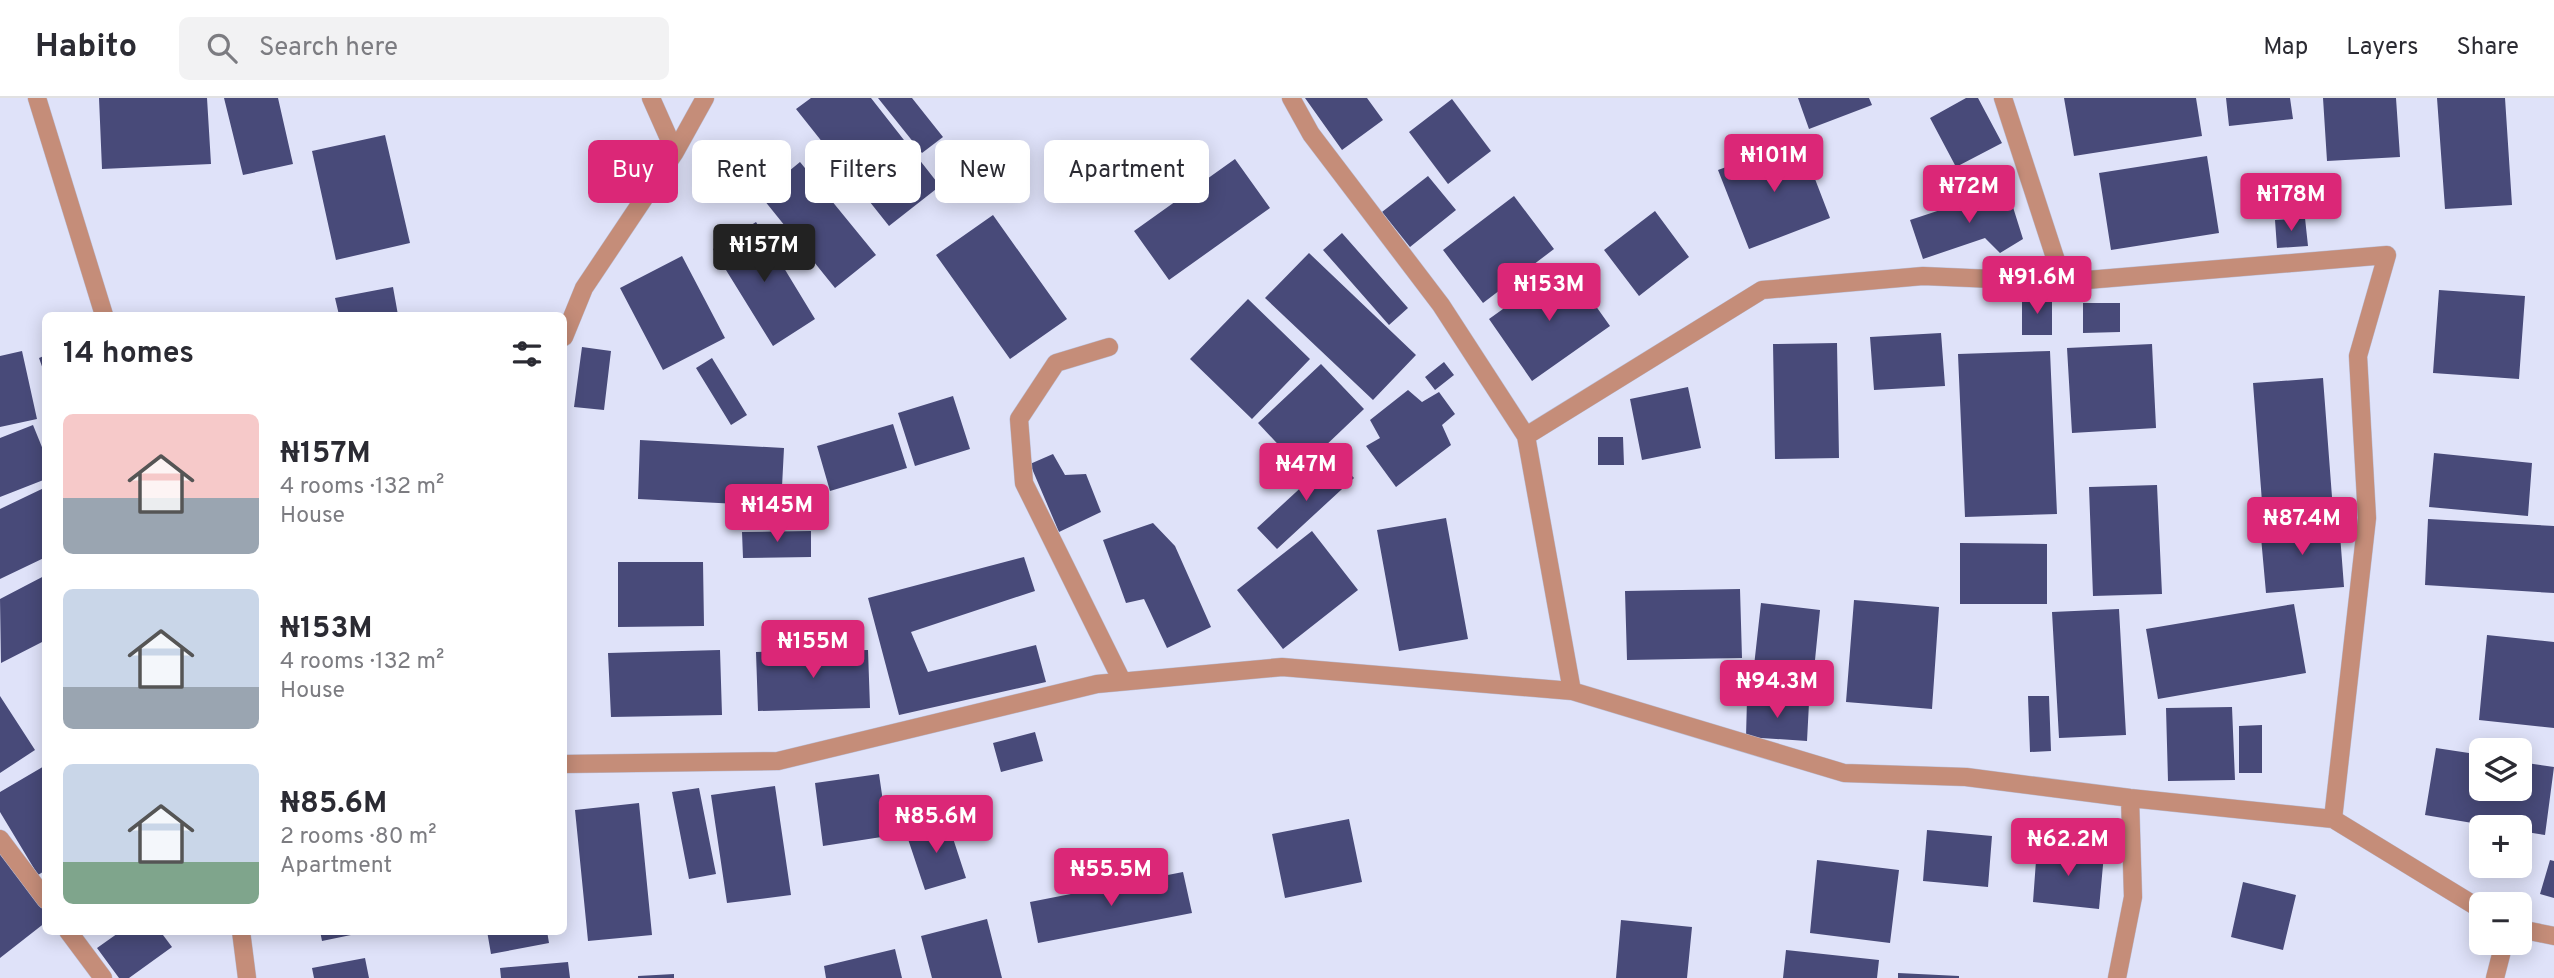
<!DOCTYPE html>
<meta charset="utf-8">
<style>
body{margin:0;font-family:Overpass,sans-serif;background:#f2f2f3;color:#2b2b33;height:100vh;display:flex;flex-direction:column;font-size:26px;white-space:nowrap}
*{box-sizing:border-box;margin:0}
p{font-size:23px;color:#7c7c81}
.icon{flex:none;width:38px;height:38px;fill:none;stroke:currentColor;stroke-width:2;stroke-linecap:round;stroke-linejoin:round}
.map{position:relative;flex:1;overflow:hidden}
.side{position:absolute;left:42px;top:214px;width:525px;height:623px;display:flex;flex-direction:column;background:#fff;border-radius:10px;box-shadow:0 4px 18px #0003}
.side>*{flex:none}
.hud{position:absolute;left:588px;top:42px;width:665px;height:63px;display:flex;gap:14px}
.tools{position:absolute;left:2469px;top:640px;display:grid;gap:14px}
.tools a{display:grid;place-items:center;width:63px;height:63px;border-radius:10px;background:#fff;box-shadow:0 4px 18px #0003;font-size:35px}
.price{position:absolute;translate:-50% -60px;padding:0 16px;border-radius:7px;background:#db2777;color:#fff;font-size:23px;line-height:46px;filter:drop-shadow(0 2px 4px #0008)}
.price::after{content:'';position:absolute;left:50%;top:42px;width:21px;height:16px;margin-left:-10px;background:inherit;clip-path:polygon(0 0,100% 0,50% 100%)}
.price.active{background:#222;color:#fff}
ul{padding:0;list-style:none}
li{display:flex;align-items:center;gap:21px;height:175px;padding:0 21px}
li span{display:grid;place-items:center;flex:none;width:196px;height:140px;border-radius:10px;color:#555}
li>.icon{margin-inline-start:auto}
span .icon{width:84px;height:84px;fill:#fffc;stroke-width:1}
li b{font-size:30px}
h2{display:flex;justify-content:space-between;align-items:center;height:84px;padding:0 21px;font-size:30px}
.tag{padding:0 24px;border-radius:10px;background:#fff;box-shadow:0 4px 18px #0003;font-size:24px;line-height:63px}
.tag.active{background:#db2777;color:#fff}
header{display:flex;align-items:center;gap:42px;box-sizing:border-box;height:98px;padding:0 35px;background:#fff;border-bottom:2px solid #e1e1e2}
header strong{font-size:33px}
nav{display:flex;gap:38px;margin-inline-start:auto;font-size:24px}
.search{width:490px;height:63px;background:#f2f2f3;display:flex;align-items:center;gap:18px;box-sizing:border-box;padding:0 24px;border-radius:10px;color:#7c7c81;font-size:26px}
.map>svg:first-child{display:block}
.building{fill:#484a79}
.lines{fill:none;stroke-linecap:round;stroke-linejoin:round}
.minor-casing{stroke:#bbbed5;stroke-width:19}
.minor{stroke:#c58d79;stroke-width:18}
</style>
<header>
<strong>Habito</strong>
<div class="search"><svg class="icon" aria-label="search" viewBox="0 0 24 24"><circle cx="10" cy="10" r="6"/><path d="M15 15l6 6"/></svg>Search here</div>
<nav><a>Map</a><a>Layers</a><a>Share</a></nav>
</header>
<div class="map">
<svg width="2554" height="880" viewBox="0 0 2554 880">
<rect width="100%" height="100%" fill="#dfe2f9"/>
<path class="building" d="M99 0H207L211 66 102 71Z
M224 0H278L293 66 243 77Z
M811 0H871L940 88 889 128 796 11Z
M878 0H912L943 39 922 55Z
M1305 0H1367L1383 22 1342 52Z
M1798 0H1869L1872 7 1809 31Z
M1966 0H1978L2002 45 1956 69 1930 20Z
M2064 0H2196L2202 38 2074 58Z
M2226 0H2290L2293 21 2229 28Z
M2323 0H2396L2400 59 2327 63Z
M2437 0H2505L2512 107 2445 111Z
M1452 1 1491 53 1448 86 1409 34Z
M385 37 410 145 336 162 312 53Z
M1800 42 1830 120 1749 151 1718 72Z
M2207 58 2219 135 2111 152 2099 75Z
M1235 61 1270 110 1169 182 1134 133Z
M800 64 876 157 835 190 760 97Z
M1428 78 1456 112 1410 149 1382 114Z
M2007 90 2023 141 2000 155 1985 140 1923 161 1910 122Z
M1514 98 1554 151 1483 205 1443 152Z
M1655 113 1689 159 1639 198 1604 152Z
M993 117 1067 221 1010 261 936 157Z
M2305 120 2308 148 2277 150 2275 122Z
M756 124 815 221 773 248 713 151Z
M1342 135 1408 210 1389 227 1323 152Z
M1309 155 1416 257 1373 302 1265 200Z
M682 158 725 240 663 272 620 190Z
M1566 166 1610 228 1532 283 1489 221Z
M393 189 398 217H339L335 200Z
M2439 192 2525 198 2519 281 2433 275Z
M2022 199 2052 200V237H2022Z
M1248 201 1310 261 1252 321 1190 261Z
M2083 205H2120V234L2083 235Z
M1941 235 1945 288 1874 292 1870 239Z
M1837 245 1839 360 1775 361 1773 246Z
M2152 246 2156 330 2072 335 2067 250Z
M582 249 611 253 604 312 574 309Z
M22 253 37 321 0 329V258Z
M2050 253 2057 416 1965 419 1958 256Z
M46 257V277H45L39 260Z
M712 260 747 317 731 327 696 270Z
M1444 264 1454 277 1435 292 1425 279Z
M1321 266 1364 311 1301 371 1258 325Z
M2323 280 2332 399 2262 404 2253 285Z
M1688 289 1701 350 1642 362 1630 301Z
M1408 292 1422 304 1439 294 1455 316 1442 327 1451 347 1396 389 1366 348 1380 340 1370 322Z
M953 298 970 351 915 368 898 315Z
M893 326 907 370 830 393 817 348Z
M33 327 46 359V381L0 399V340Z
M1598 339H1623L1624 367H1598Z
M640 342 784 350 781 408 638 401Z
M2434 355 2532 365 2528 418 2429 409Z
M1053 356 1065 377 1086 376 1101 414 1059 434 1030 366Z
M1334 359 1354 380 1277 451 1257 430Z
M2157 387 2162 496 2093 498 2089 389Z
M46 389V459L0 481V411Z
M1446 420 1468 541 1399 553 1377 432Z
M2428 421 2554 428V495L2425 487Z
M2339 423 2344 489 2266 495 2260 428Z
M1153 425 1175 448 1211 529 1167 550 1144 501 1126 505 1103 442Z
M811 433V459L743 460 742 434Z
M1312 433 1358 492 1283 551 1237 492Z
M1960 445 2047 446V506H1960Z
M1024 459 1035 493 911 534 928 574 1036 547 1046 584 899 617 868 500Z
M618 464H703L704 528 618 529Z
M46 477V542L1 565 0 501Z
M1740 491 1742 560 1627 562 1625 493Z
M1854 502 1939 509 1932 611 1846 604Z
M1761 505 1820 512 1812 592 1752 586Z
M2294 506 2306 575 2158 601 2146 531Z
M2119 511 2126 637 2059 640 2052 514Z
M2487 537 2554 544V630L2479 622Z
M720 552 722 617 611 619 608 555Z
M868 552 870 610 758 613 756 554Z
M0 598 35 652 0 675Z
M2028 598H2049L2051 653 2030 654Z
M1747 601 1809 605 1807 643 1746 639Z
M2232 609 2235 682 2168 683 2166 610Z
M2262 627V675H2239V628Z
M1035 634 1043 663 1001 674 993 645Z
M2436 650 2482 657V691H2520V664L2554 669 2545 737 2520 733V730H2502L2425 717Z
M46 667V772L38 777 0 714V694Z
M879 676 888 738 823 748 815 685Z
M775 688 791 797 727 805 711 697Z
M699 690 716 776 689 781 672 694Z
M639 705 652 837 588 843 575 712Z
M1349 721 1362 784 1285 800 1272 736Z
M947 722 966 780 925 792 906 735Z
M1927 732 1992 738 1988 789 1923 783Z
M2037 749 2104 756 2099 811 2033 804Z
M0 756 46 813V824L0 860Z
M1817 762 1899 772 1890 845 1810 835Z
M2550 762 2554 763V800L2540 796Z
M1183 774 1192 815 1038 845 1030 804Z
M2243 784 2296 797 2283 852 2231 839Z
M987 821 1002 880H932L921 838Z
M1621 822 1692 829 1687 880H1616Z
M121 833H160L172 849 129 880H119L97 850Z
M320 833H350L351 837 322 843Z
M487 833H547L549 845 491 856Z
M895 851 902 880H826L824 868Z
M1786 852 1879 862 1877 880H1783Z
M365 860 369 880H314L312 870Z
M568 864 570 880H501L500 870Z
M1898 875 1959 878V880H1898Z
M674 876V880H638V878Z"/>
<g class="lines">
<defs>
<path id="minor" d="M37 0 104 217
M651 0 675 54
M1291 0 1311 36 1441 207 1526 338 1572 593
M2003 0 2063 184
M564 239 584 190 675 54 705 0
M1109 249 1056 265 1019 321 1024 385 1122 583
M1526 338 1762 192 1923 178 2063 184 2387 157 2358 258 2367 420 2333 721
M564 666 778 663 1097 586 1282 569 1572 593 1844 675 1966 679 2130 700 2333 721 2482 812
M0 741 46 802
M2520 831 2554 838
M68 833 103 880
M241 833 247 880
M2117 880 2133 799 2130 700
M2495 880 2504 845"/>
</defs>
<use href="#minor" class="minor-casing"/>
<use href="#minor" class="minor"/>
</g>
</svg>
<div class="tools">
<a><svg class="icon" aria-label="layers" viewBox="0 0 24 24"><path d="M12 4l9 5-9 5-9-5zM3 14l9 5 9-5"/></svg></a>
<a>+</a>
<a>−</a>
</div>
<b class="price" style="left:1774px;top:96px">₦101M</b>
<b class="price" style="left:1969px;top:127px">₦72M</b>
<b class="price" style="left:2291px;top:135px">₦178M</b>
<b class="price active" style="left:764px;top:186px">₦157M</b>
<b class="price" style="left:2037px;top:218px">₦91.6M</b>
<b class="price" style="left:1549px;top:225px">₦153M</b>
<b class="price" style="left:1306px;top:405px">₦47M</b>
<b class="price" style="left:777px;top:446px">₦145M</b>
<b class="price" style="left:2302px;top:459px">₦87.4M</b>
<b class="price" style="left:813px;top:582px">₦155M</b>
<b class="price" style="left:1777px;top:622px">₦94.3M</b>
<b class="price" style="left:936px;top:757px">₦85.6M</b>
<b class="price" style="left:2068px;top:780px">₦62.2M</b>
<b class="price" style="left:1111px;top:810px">₦55.5M</b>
<div class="hud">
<a class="tag active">Buy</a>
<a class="tag">Rent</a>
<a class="tag">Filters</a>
<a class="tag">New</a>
<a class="tag">Apartment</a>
</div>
<section class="side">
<h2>14 homes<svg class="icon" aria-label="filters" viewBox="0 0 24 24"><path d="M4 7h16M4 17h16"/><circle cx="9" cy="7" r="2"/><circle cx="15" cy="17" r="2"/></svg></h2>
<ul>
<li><span style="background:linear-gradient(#f6c9c9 60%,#9aa5b1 0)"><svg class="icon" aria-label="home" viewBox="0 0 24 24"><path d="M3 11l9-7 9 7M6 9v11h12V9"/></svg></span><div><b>₦157M</b><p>4 rooms · 132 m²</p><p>House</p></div></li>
<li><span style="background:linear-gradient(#c9d6e8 70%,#9aa5b1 0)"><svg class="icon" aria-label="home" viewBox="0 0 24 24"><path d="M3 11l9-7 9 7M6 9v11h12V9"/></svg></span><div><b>₦153M</b><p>4 rooms · 132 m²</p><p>House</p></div></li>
<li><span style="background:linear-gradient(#c9d6e8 70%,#7fa58c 0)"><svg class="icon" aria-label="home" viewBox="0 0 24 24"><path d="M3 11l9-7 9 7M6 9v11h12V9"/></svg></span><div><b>₦85.6M</b><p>2 rooms · 80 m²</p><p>Apartment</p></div></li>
</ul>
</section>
</div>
